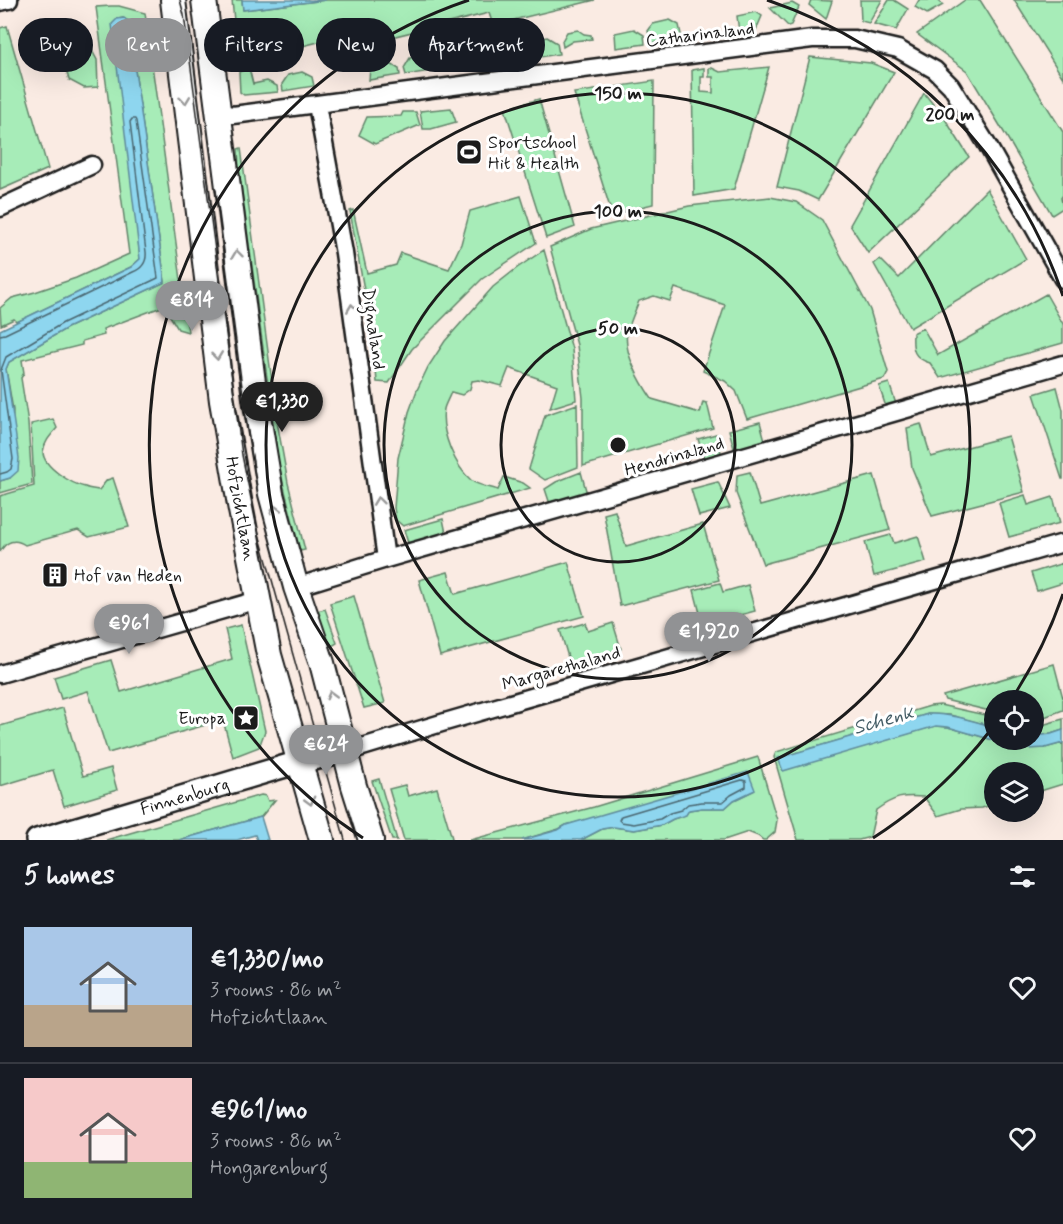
<!DOCTYPE html>
<meta charset="utf-8">
<style>
body{margin:0;font-family:Mynerve,sans-serif;background:#20242c;color:#f1f3f6;height:100vh;display:flex;flex-direction:column;font-size:22px;white-space:nowrap}
*{box-sizing:border-box;margin:0}
p{font-size:20px;color:#9ea1a6}
.icon{flex:none;width:33px;height:33px;fill:none;stroke:currentColor;stroke-width:2;stroke-linecap:round;stroke-linejoin:round}
.map{position:relative;height:840px;overflow:hidden}
.side{display:flex;flex-direction:column;background:#171b24;flex:1}
.side>*{flex:none}
.guide{position:absolute;left:18px;top:18px;width:600px;height:54px;display:flex;gap:12px}
.buttons{position:absolute;left:984px;top:690px;display:grid;gap:12px}
.buttons a{display:grid;place-items:center;width:60px;height:60px;border-radius:50%;background:#171b24;box-shadow:0 6px 24px #0002;font-size:30px}
.price{position:absolute;translate:-50% -51px;padding:0 14px;border-radius:21px;background:#919294;color:#fff;font-size:20px;line-height:39px;filter:drop-shadow(0 2px 3px #0008)}
.price::after{content:'';position:absolute;left:50%;top:36px;width:18px;height:14px;margin-left:-9px;background:inherit;clip-path:polygon(0 0,100% 0,50% 100%)}
.price.selected{background:#222;color:#fff}
ul{padding:0;list-style:none}
li{display:flex;align-items:center;gap:18px;height:150px;padding:0 24px}
li+li{border-top:2px solid #363941}
li span{display:grid;place-items:center;flex:none;width:168px;height:120px;border-radius:0px;color:#555}
li>.icon{margin-inline-start:auto}
span .icon{width:72px;height:72px;fill:#fffc;stroke-width:1}
li b{font-size:26px}
h2{display:flex;justify-content:space-between;align-items:center;height:72px;padding:0 24px;font-size:26px}
.pill{padding:0 21px;border-radius:27px;background:#171b24;box-shadow:0 6px 24px #0002;font-size:21px;line-height:54px}
.pill.selected{background:#919294;color:#fff}
.map>svg:first-child{display:block}
.green{fill:#a7ecb8;stroke:#62846a;stroke-width:1.5}
.water{fill:#8ed6ef;stroke:#608c9b;stroke-width:1.5}
.lines{fill:none;stroke-linecap:round;stroke-linejoin:round}
.shore{stroke:#4a6670;stroke-width:1.5}
.minor-casing{stroke:#1c1c1c;stroke-width:21}
.tertiary-casing{stroke:#1c1c1c;stroke-width:26}
.secondary-casing{stroke:#1c1c1c;stroke-width:28}
.minor{stroke:#fff;stroke-width:16}
.tertiary{stroke:#fff;stroke-width:21}
.secondary{stroke:#fff;stroke-width:24}
.tram{stroke:#1c1c1c;stroke-width:1.5}
.oneway{stroke:#999}
.ring{fill:none;stroke:#1c1c1c;stroke-width:3}
.labels{text-anchor:middle;stroke-width:6;stroke-linejoin:round;paint-order:stroke}
.street-label{font-size:18px;fill:#1c1c1c;stroke:#fff}
.poi-label{font-size:18px;fill:#1c1c1c;stroke:#fff;text-anchor:start}
.water-label{font-size:20px;font-style:italic;fill:#445d66;stroke:#fff}
.centre{fill:#1c1c1c;stroke:#fff;stroke-width:3}
.ring-label{font-size:18px;text-anchor:middle;font-weight:bold;fill:#1c1c1c;stroke:#fff;stroke-width:6;stroke-linejoin:round;paint-order:stroke}
</style>
<div class="map">
<svg width="1063" height="840" viewBox="0 0 1063 840">
<rect width="100%" height="100%" fill="#faebe3"/>
<filter id="ink" filterUnits="userSpaceOnUse"><feTurbulence type="fractalNoise" baseFrequency=".0167" numOctaves="2"/><feDisplacementMap in="SourceGraphic" scale="12" xChannelSelector="R" yChannelSelector="G"/><feConvolveMatrix kernelMatrix="1 2 1 2 8 2 1 2 1" color-interpolation-filters="sRGB"/></filter>
<g filter="url(#ink)">
<path class="green" d="M232 0H242L243 10 326 0H595L493 25 489 13 371 42 367 30 238 62Z
M811 0 832 1 826 19 809 5Z
M860 0H882L869 23 861 21Z
M889 0H894L908 9 896 30 874 24Z
M919 0H938L943 5 927 14 915 7Z
M965 0H980L1063 132V195L1061 198 1063 208 1052 215 1005 134 967 71 917 34Z
M1014 0H1063V78Z
M792 3 799 7 791 25 788 26 770 8Z
M111 6H119L145 13 188 332 178 329 164 306 103 329 104 335 82 341V345L22 360 24 373 21 378 28 423 32 484 0 493V481L10 478 13 410 6 369 9 362 67 328 165 282 128 21 123 18 117 19 140 259 131 267 17 322 14 319 1 325 0 308 12 298 35 292 76 278 129 254 96 7Z
M756 12 762 16 756 30 739 32 737 16Z
M670 20 679 25 682 39 651 43 648 31 653 24Z
M7 26 48 169 0 190V28Z
M55 28H80L97 60 98 87 84 88 69 80Z
M634 29 644 35 645 44 616 48 615 33Z
M578 30 584 34 591 35 592 39 573 41 563 47 562 41 567 32Z
M547 37 557 43 559 54 528 59 526 51 531 41Z
M511 46 521 52 523 59 492 64V50Z
M424 54 434 60 437 70 406 75 404 68 410 58Z
M810 57 871 63 894 72 818 200 799 191 777 187Z
M389 63 399 69 400 75 369 80 370 68Z
M769 67 734 189 694 196 692 70 704 68V77H701V92L713 93V77H709V68H712L720 72Z
M249 68 253 84 267 81 277 86 278 92 244 95 240 92 239 72Z
M302 72 312 77 314 86 283 91 282 84 288 75Z
M654 81 653 204 612 214 574 93Z
M924 93 945 119 969 157 868 253 850 225Z
M539 99 575 227 546 238 505 109Z
M451 108 456 122 431 129H423L420 111Z
M403 112H416L420 125 375 144 359 135 367 117 401 116Z
M241 148 278 427 288 483 305 550 300 551 284 487 278 460 239 169 238 149Z
M987 189 1026 259 910 328 874 264 880 259 899 278Z
M521 196 536 243 482 279 412 349 389 383 377 382 374 346 350 211 353 210 354 214 367 273 396 265 401 253 449 269 461 244 470 211Z
M770 197 796 202 822 220 870 310 888 372 884 379 747 419 736 391 725 381 703 371 725 305 675 288 670 301 654 296 639 301C635 311 630 322 627 333 623 352 641 383 652 399L700 413 703 402 707 403 713 428 583 466V398L577 345 550 247 591 229 689 206Z
M544 250 572 349 576 400 550 408 557 385 509 368 502 386 479 380 472 381 470 389 462 395 451 392C449 398 445 404 444 409 440 431 455 467 472 481 479 486 490 487 498 490L504 477 523 483 530 488 403 526 396 520 394 508 398 458 409 412 417 390 428 367 445 341 493 287 517 268Z
M1046 294 1063 324V343L940 378 930 363C913 358 912 350 913 333L923 328 938 355Z
M889 383 896 404 886 407 879 386Z
M1057 387 1063 410V479H1062L1034 394Z
M577 404 578 467 545 480 529 469 545 415Z
M53 419 57 428C51 435 44 442 43 452 43 467 72 484 85 487 89 489 95 489 99 490L107 480 113 478 129 527 89 537 78 530 25 545C15 538 6 541 0 552V496L34 486 31 424Z
M760 422 766 444 735 452 729 430Z
M921 424 931 457 1008 436 1024 492 932 516 912 468 907 428Z
M716 434 722 456 705 460 698 439Z
M581 472 587 494 550 504 545 489 556 482Z
M750 472 760 506 874 475 890 530 763 564 736 493 737 475Z
M718 482 730 508 699 516 691 489Z
M1025 495 1028 505 1053 497 1060 523 1009 537 999 503Z
M615 511 626 546 703 524 719 580 620 606 604 514Z
M443 519 446 533 408 543 404 530Z
M891 535 894 543 918 536 926 562 874 576 865 542Z
M568 562 584 616 440 656 419 580 448 572 455 594Z
M1063 563V583L1037 591 1031 573Z
M720 583 723 592 748 585 755 611 703 625 694 590Z
M354 596 385 703 364 708 330 603Z
M325 609 337 643 332 646 318 621 317 611Z
M585 623 588 631 613 623 621 649 570 664 560 630Z
M241 625 265 731 259 747 233 757 223 720 108 753 88 691 61 699 54 677 111 660 121 692 232 659 225 629Z
M1054 664 1063 698V710L1034 721V700H994V712L945 700 943 696Z
M940 705 994 717V727L950 715 928 714 779 758 783 770 924 729 936 726 948 727 1000 742 1045 748 1063 743V784L1034 793V772H994V804L982 808 961 809 938 816 924 797C903 795 894 797 876 810L870 837 859 840H798L774 757 776 752 930 706Z
M63 708 83 776 111 768 117 790 64 806 53 770 0 786V726Z
M1063 719V730L1051 734 1034 736V726L1042 725Z
M758 757 777 820 775 832 766 840H763L758 836 748 832 724 840H581L602 829 614 827 634 830 662 825 673 819 685 815 689 810 702 808H725L734 800 755 790 595 818 566 825 559 829 522 840H470L594 807Z
M379 779 397 840H392L372 781Z
M405 785 408 796 437 788 452 838 450 840H404L389 789Z
M261 795 266 796 268 801 275 800 261 817 179 840H106Z"/>
<path class="water" d="M242 0H326L243 10Z
M124 18 128 21 165 282 67 328 9 362 6 369 19 458 18 471 10 478 0 481V330L131 267 140 259 112 24 117 19Z
M928 714C950 713 973 721 994 727V740H1034V736L1051 734 1063 730V743L1045 748 1030 749 1000 742 948 727 936 726 783 771 778 758Z
M748 772 755 790 734 800 725 808H702L689 810 686 815 673 819 662 825 634 830 614 827 602 829 581 840H522L558 830 566 825Z
M261 817 268 840H257L255 835 237 840H179Z"/>
<g class="lines">
<path class="shore" d="M0 335 5 334 133 272C143 268 147 262 146 252L130 122 132 119H135L136 121 158 278 63 323 6 357 1 370 13 459 11 469 7 472 0 474
M742 780 746 781V787L731 795 723 802H702L688 804 681 810 670 813 660 819 634 824 621 822 619 820 621 816Z"/>
<defs>
<path id="minor" d="M0 2 9 0
M317 105 344 253 386 559
M220 113 233 115 812 39H855L898 49 935 70 951 86 988 146 1063 279
M0 208 92 165
M296 587 386 559 1063 364
M0 674 258 600
M346 752 445 722 1063 543"/>
<g id="tertiary">
<path id="s1" d="M37 840 299 762 346 752"/>
</g>
<g id="secondary">
<path id="s2" d="M173 0 222 401 240 505 269 655 322 840"/>
<path d="M204 0 255 398 271 494 296 587 322 663 354 786 371 840"/>
</g>
</defs>
<use href="#minor" class="minor-casing"/>
<use href="#tertiary" class="tertiary-casing"/>
<use href="#secondary" class="secondary-casing"/>
<use href="#minor" class="minor"/>
<use href="#tertiary" class="tertiary"/>
<use href="#secondary" class="secondary"/>
<path class="tram" d="M180 0 184 15 242 455 256 523 345 840
M216 190 248 432 257 487"/>
</g>
<defs><path id="oneway-chevron" d="M-2-3.5L2.5 0L-2 3.5" fill="none" stroke-width="1.6" stroke-linecap="round" stroke-linejoin="round" transform="scale(1.5)"/></defs>
<g class="oneway">
<use href="#oneway-chevron" transform="translate(185 100) rotate(83)"/>
<use href="#oneway-chevron" transform="translate(237 254) rotate(-97)"/>
<use href="#oneway-chevron" transform="translate(352 308) rotate(-98)"/>
<use href="#oneway-chevron" transform="translate(217 356) rotate(83)"/>
<use href="#oneway-chevron" transform="translate(378 501) rotate(-97)"/>
<use href="#oneway-chevron" transform="translate(275 509) rotate(-105)"/>
<use href="#oneway-chevron" transform="translate(331 695) rotate(-105)"/>
<use href="#oneway-chevron" transform="translate(310 801) rotate(74)"/>
</g>
</g>
<g class="ring">
<circle cx="618" cy="445" r="117"/>
<circle cx="618" cy="445" r="234"/>
<circle cx="618" cy="445" r="352"/>
<path d="M1063 594A469 469 0 0 1 1011 700M993 727A469 469 0 0 1 873 838M363 838A469 469 0 0 1 469 0M767 0A469 469 0 0 1 1063 296"/>
</g>
<defs>
<symbol id="stadium-square" viewBox="-11 -11 22 22"><rect x="-9" y="-9" width="18" height="18" rx="4" fill="#1c1c1c" stroke="#fff"/><path d="M0-5a6.5 5 0 1 0 0 10a6.5 5 0 1 0 0-10ZM-3.5-1.8h7v3.6h-7Z" fill="#fff"/></symbol>
<symbol id="building-square" viewBox="-11 -11 22 22"><rect x="-9" y="-9" width="18" height="18" rx="4" fill="#1c1c1c" stroke="#fff"/><path d="M-4-6H4V6H1V3H-1V6H-4ZM-2.5-4.3h1.7v1.8h-1.7ZM.8-4.3h1.7v1.8H.8ZM-2.5-1h1.7V.8h-1.7ZM.8-1h1.7V.8H.8Z" fill="#fff"/></symbol>
<symbol id="sight-square" viewBox="-11 -11 22 22"><rect x="-9" y="-9" width="18" height="18" rx="4" fill="#1c1c1c" stroke="#fff"/><path d="M0-6L1.8-2.2L6-1.7L2.9 1.2L3.7 5.4L0 3.3L-3.7 5.4L-2.9 1.2L-6-1.7L-1.8-2.2Z" fill="#fff"/></symbol>
</defs>
<g fill-rule="evenodd">
<use href="#stadium-square" x="454" y="137" width="30" height="30"/>
<use href="#building-square" x="40" y="560" width="30" height="30"/>
<use href="#sight-square" x="231" y="703" width="30" height="30"/>
</g>
<g class="labels">
<g class="street-label">
<text transform="translate(700 34) rotate(-7)" y="6">Catharinaland</text>
<text transform="translate(374 329) rotate(82)" y="6">Dignaland</text>
<text transform="translate(674 456) rotate(-16)" y="6">Hendrinaland</text>
<text dy="6" stroke="none"><textPath href="#s2" startOffset="513">Hofzichtlaan</textPath></text>
<text transform="translate(561 668) rotate(-16)" y="6">Margarethaland</text>
<text dy="6" stroke="none"><textPath href="#s1" startOffset="154">Finnenburg</textPath></text>
</g>
<g class="poi-label">
<text x="488" y="148">Sportschool<tspan x="488" dy="21">Hit &amp; Health</tspan></text>
<text x="74" y="581">Hof van Heden</text>
<text x="226" y="724" text-anchor="end">Europa</text>
</g>
<g class="water-label">
<text transform="translate(883 719) rotate(-16)" y="7">Schenk</text>
</g>
</g>
<circle cx="618" cy="445" r="9" class="centre"/>
<g class="ring-label">
<text x="618" y="99">150 m</text>
<text x="950" y="120">200 m</text>
<text x="618" y="217">100 m</text>
<text x="618" y="334">50 m</text>
</g>
</svg>
<div class="buttons">
<a><svg class="icon" aria-label="locate" viewBox="0 0 24 24"><circle cx="12" cy="12" r="6"/><path d="M12 2v4M12 18v4M2 12h4M18 12h4"/></svg></a>
<a><svg class="icon" aria-label="layers" viewBox="0 0 24 24"><path d="M12 4l9 5-9 5-9-5zM3 14l9 5 9-5"/></svg></a>
</div>
<b class="price" style="left:192px;top:332px">€814</b>
<b class="price selected" style="left:282px;top:433px">€1,330</b>
<b class="price" style="left:129px;top:655px">€961</b>
<b class="price" style="left:709px;top:663px">€1,920</b>
<b class="price" style="left:326px;top:776px">€624</b>
<div class="guide">
<a class="pill">Buy</a>
<a class="pill selected">Rent</a>
<a class="pill">Filters</a>
<a class="pill">New</a>
<a class="pill">Apartment</a>
</div>
</div>
<section class="side">
<h2>5 homes<svg class="icon" aria-label="filters" viewBox="0 0 24 24"><path d="M4 7h16M4 17h16"/><circle cx="9" cy="7" r="2"/><circle cx="15" cy="17" r="2"/></svg></h2>
<ul>
<li><span style="background:linear-gradient(#a9c7e8 65%,#b9a48a 0)"><svg class="icon" aria-label="home" viewBox="0 0 24 24"><path d="M3 11l9-7 9 7M6 9v11h12V9"/></svg></span><div><b>€1,330/mo</b><p>3 rooms · 86 m²</p><p>Hofzichtlaan</p></div><svg class="icon" aria-label="heart" viewBox="0 0 24 24"><path d="M12 20l-8-8c-3-5 5-10 8-4 3-6 11-1 8 4z"/></svg></li>
<li><span style="background:linear-gradient(#f6c9c9 70%,#8fb573 0)"><svg class="icon" aria-label="home" viewBox="0 0 24 24"><path d="M3 11l9-7 9 7M6 9v11h12V9"/></svg></span><div><b>€961/mo</b><p>3 rooms · 86 m²</p><p>Hongarenburg</p></div><svg class="icon" aria-label="heart" viewBox="0 0 24 24"><path d="M12 20l-8-8c-3-5 5-10 8-4 3-6 11-1 8 4z"/></svg></li>
</ul>
</section>
